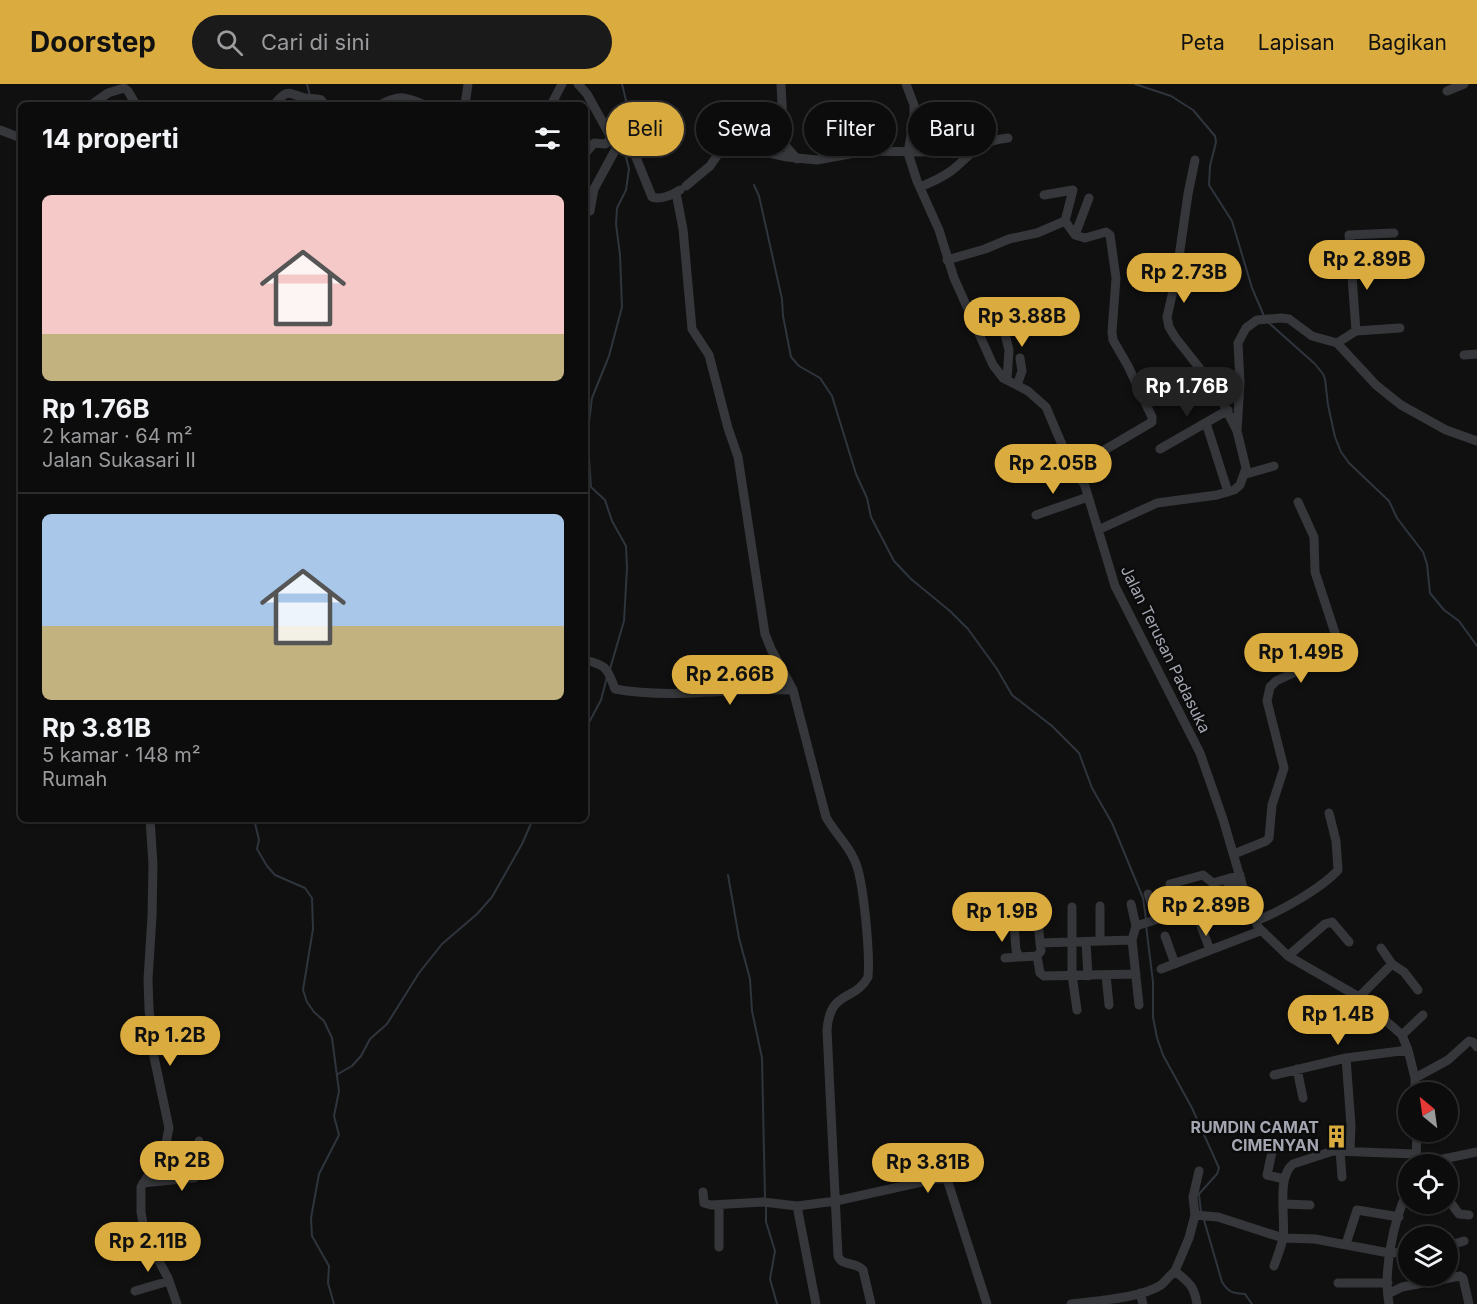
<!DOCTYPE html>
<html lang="id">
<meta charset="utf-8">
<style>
body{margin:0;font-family:Inter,sans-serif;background:#1a1a1b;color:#f1f3f6;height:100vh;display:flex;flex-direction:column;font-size:22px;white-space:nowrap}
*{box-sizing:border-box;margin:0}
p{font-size:20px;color:#9a9b9d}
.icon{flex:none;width:33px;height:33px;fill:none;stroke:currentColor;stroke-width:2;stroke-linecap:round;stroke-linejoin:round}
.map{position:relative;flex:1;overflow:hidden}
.side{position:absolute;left:18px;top:18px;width:570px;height:720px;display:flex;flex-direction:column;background:#0c0c0d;border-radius:9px;box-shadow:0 2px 4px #0004,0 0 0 2px #2c2c2e}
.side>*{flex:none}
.guide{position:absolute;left:606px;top:18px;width:570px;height:54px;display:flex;gap:12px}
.needle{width:39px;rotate:331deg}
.controls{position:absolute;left:1398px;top:998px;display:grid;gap:12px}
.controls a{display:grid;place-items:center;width:60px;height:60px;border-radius:50%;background:#0c0c0d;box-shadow:0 2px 4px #0004,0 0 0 2px #2c2c2e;font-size:30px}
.price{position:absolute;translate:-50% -51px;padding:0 14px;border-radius:21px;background:#daac3f;color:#111;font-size:20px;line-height:39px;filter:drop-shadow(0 2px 3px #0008)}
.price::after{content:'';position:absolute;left:50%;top:36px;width:18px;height:14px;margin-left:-9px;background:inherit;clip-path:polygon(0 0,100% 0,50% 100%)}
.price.on{background:#222;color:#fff}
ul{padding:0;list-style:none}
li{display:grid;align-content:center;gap:12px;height:318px;padding:0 24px}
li+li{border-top:2px solid #2c2c2e}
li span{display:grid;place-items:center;height:186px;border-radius:9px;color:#555}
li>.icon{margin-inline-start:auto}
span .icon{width:108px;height:108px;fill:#fffc;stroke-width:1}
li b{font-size:26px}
h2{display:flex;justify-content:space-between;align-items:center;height:72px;padding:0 24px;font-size:26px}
.chip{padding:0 21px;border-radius:27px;background:#0c0c0d;box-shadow:0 2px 4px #0004,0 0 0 2px #2c2c2e;font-size:21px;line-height:54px}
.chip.on{background:#daac3f;color:#111}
header{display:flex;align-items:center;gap:36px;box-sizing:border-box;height:84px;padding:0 30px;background:#daac3f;color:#111}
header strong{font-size:28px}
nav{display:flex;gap:33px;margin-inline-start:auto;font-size:21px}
.search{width:420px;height:54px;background:#1a1a1b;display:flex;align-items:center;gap:15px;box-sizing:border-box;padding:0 21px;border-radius:33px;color:#9a9b9d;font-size:22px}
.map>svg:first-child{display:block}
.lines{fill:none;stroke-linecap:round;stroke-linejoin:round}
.stream{stroke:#2f353c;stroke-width:2}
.minor{stroke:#36373a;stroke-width:9}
.labels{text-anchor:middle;stroke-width:5;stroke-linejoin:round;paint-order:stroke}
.street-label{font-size:16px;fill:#a3a6b0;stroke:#0b0b0c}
.poi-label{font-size:16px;font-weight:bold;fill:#a3a6b0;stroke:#0b0b0c;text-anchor:end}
</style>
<header>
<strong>Doorstep</strong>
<div class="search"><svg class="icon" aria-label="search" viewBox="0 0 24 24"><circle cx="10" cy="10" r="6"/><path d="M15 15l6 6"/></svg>Cari di sini</div>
<nav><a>Peta</a><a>Lapisan</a><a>Bagikan</a></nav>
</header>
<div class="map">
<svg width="1477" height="1220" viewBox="0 0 1477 1220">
<rect width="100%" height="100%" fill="#101011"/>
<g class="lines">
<path class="stream" d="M307 0 310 12
M622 0 632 41 629 61
M1135 0 1171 12 1193 26 1215 52 1216 58 1210 82 1209 101 1232 137 1252 204 1264 232
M754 101 759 112 782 215 783 232 791 273 799 282 820 294 832 312 856 390 867 414 871 433 894 477 911 495 950 527 968 545 997 585 1012 611 1052 642 1079 669 1092 704 1112 739 1143 814 1146 835
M1269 239 1315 280 1323 290 1325 295 1328 321 1335 353 1341 368 1349 379 1389 417 1397 434 1423 468 1427 480 1430 509 1444 526 1459 537 1477 562
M610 585 624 537 627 484 626 462 612 437 605 416 591 403 589 373V339L592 314 609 272 622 223 620 171 616 140 617 124 626 106 629 85 626 73 627 67
M585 646 601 616 607 593
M254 735 259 756 257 765 267 782 275 791 305 804 312 814 313 845 303 906 307 918 314 928 324 937 332 954 339 1007 334 1032 339 1051 319 1090 311 1134 312 1152 329 1182 328 1199 334 1220
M728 791 739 854 750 895 752 927 762 974 765 1115
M1146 841 1153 898V933L1157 954 1163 971 1192 1024 1219 1084 1217 1090 1199 1110 1201 1128
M338 990 352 982 361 972 370 955 387 940 419 889 442 860 477 830 492 813 522 760 533 735
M766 1120V1138L775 1167 770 1195 777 1220
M1204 1136 1222 1198C1229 1209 1233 1209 1245 1210L1252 1220"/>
<path class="minor" d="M578 0 587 10 612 55 630 65 635 71 652 113C660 116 673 111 680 106
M781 0 784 60 797 75
M906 0 914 21V34L908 69 917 97 939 146 954 194 993 281 1003 294 1028 307 1046 323 1066 370 1085 402 1115 502 1200 669 1223 735 1247 817 1258 843 1288 872 1359 913 1402 951 1408 966 1415 994V1008
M1447 7 1464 0
M91 21 108 9 124 4 128 7 136 21
M274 21C288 4 287 9 305 14 311 15 316 14 321 16L325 21
M380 21C400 10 405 13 425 21
M465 21 468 0
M551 21 562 0
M746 24 782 26
M0 46 21 54
M585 70 594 59 605 60 612 55
M1195 76 1188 110 1176 194 1167 233 1169 243 1175 253 1216 305 1236 345
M686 102 710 82 721 66 730 61 787 73 817 76 866 67 927 68 941 63
M920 103C930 99 941 94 951 87 974 69 975 58 1008 54
M676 109 683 145 692 245 709 271 728 344 738 373 765 550 771 565 793 606 826 733C834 748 847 759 854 775 864 794 870 872 868 893 855 918 830 905 827 946L838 1172C842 1183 855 1177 863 1186L871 1220
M590 127 594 105 619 59
M1065 137 1075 151 1089 114
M947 176 985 165 1009 155 1037 149 1065 137 1073 106 1044 111
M1001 234 1009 266 1007 296
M1356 247 1400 244
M1337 259 1356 247 1349 151 1394 149
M1464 271 1477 270
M1017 301 1022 287 1020 274
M1206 339 1228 408
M1160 365 1228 326
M1074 384 1152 338V333L1128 282 1113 256 1112 248 1116 194 1110 151 1106 148 1085 154 1075 151
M1246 390 1274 382
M1036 431 1088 413
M1098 446 1157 419 1217 411 1234 406 1240 401 1246 384 1237 347 1240 299 1238 259 1246 244 1257 236 1281 234 1289 235 1312 252 1337 259 1376 301 1401 321 1446 346 1477 357
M585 576C609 582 607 585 615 605 676 616 732 603 793 606
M150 735 153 780 152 833 148 895 149 925 154 973 169 1044 165 1064 141 1103V1128L145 1151 168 1194 177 1220
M1234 770 1266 757 1269 754 1272 721 1284 684 1267 617 1270 603 1276 597 1336 569 1339 561 1315 488 1314 453 1298 418
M1170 800 1203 791 1213 799 1240 791
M1148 810 1157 835
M1216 817 1229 802 1241 795
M1131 820 1136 842
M1100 822V857
M1072 823V891L1077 926
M1000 836 1016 837
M1038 836 1041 824
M1255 837C1278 829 1322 804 1338 786L1336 757 1329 729
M1201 842 1210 866
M1165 852 1175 880
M1132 856 1136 842 1244 808
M1086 858 1088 892
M1040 859 1041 867 1037 872 1019 873 1016 866 1014 839C1020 833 1031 835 1038 836L1040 859 1132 856 1139 921
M1381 864 1392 880
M1037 872 1040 889 1044 892 1136 890
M1288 872 1325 840 1332 838 1349 858
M1005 874 1019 873
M1161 885 1260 847
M1106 891 1109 921
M1359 913 1392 880 1404 888 1418 906
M1402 951 1423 931
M1346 974 1351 1041 1350 1066
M1297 985 1303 1014
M1274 991 1346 974 1408 966
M1415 994 1448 976 1469 957 1473 958 1477 963
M1340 1066 1342 1093
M1272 1068 1267 1091 1284 1095
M1416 1075 1417 1047
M1419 1080 1477 1068
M181 1094H194L199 1057
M143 1099 172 1096 181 1094 179 1078
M703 1108 704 1119 711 1121 763 1118 797 1122 836 1117 935 1095H947L987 1220
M1448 1115 1459 1130 1469 1131
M1284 1120 1310 1121
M797 1122 816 1220
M1195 1131 1193 1113 1199 1087
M1346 1160 1357 1126 1399 1133
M1448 1162 1464 1157
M719 1163V1122
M1274 1182C1277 1173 1281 1164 1283 1154 1286 1135 1276 1093 1293 1080L1333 1067 1416 1070
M1338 1199H1388
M135 1207 169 1197
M1140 1209 1143 1220
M1388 1210 1402 1203 1460 1192 1463 1194 1469 1220
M1071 1220C1094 1217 1142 1214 1161 1201 1166 1197 1170 1191 1175 1187
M1197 1220C1194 1201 1189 1199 1175 1187L1189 1154 1195 1131 1218 1133 1283 1154 1315 1155 1389 1169 1408 1168
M1389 1220C1383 1189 1393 1136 1408 1107"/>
</g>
<defs>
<symbol id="building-bare" viewBox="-9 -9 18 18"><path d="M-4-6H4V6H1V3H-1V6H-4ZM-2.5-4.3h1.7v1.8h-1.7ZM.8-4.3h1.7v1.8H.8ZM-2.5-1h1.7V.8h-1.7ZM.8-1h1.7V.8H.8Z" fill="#daac3f" stroke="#0b0b0c" stroke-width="2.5" paint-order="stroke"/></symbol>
</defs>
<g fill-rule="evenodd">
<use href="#building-bare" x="1320" y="1036" width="33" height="33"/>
</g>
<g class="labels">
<g class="street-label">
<text transform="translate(1166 565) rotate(64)" y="6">Jalan Terusan Padasuka</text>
</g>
<g class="poi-label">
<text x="1319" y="1049">RUMDIN CAMAT<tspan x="1319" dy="18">CIMENYAN</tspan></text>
</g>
</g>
</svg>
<div class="controls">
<a><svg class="needle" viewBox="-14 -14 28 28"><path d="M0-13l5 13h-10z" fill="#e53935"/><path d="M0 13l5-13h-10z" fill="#9a9b9d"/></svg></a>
<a><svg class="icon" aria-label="locate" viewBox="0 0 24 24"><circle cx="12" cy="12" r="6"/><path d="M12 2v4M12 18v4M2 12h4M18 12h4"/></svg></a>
<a><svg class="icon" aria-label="layers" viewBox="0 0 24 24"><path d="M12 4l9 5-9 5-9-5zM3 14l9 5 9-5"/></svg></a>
</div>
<b class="price" style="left:1367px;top:207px">Rp 2.89B</b>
<b class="price" style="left:1184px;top:220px">Rp 2.73B</b>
<b class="price" style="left:1022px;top:264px">Rp 3.88B</b>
<b class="price on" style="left:1187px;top:334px">Rp 1.76B</b>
<b class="price" style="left:1053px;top:411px">Rp 2.05B</b>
<b class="price" style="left:1301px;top:600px">Rp 1.49B</b>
<b class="price" style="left:730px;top:622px">Rp 2.66B</b>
<b class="price" style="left:1206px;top:853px">Rp 2.89B</b>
<b class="price" style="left:1002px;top:859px">Rp 1.9B</b>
<b class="price" style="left:1338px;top:962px">Rp 1.4B</b>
<b class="price" style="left:170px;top:983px">Rp 1.2B</b>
<b class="price" style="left:182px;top:1108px">Rp 2B</b>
<b class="price" style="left:928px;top:1110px">Rp 3.81B</b>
<b class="price" style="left:148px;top:1189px">Rp 2.11B</b>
<div class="guide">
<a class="chip on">Beli</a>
<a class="chip">Sewa</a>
<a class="chip">Filter</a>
<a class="chip">Baru</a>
</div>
<section class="side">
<h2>14 properti<svg class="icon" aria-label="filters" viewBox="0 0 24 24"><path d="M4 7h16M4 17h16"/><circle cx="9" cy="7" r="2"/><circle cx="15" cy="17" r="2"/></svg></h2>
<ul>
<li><span style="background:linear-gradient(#f6c9c9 75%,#c2b280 0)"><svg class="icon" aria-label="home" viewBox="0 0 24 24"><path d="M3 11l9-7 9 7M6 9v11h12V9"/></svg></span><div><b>Rp 1.76B</b><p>2 kamar · 64 m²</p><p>Jalan Sukasari II</p></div></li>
<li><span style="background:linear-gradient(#a9c7e8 60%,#c2b280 0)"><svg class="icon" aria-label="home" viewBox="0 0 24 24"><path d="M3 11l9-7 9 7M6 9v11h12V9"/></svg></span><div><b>Rp 3.81B</b><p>5 kamar · 148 m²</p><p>Rumah</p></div></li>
</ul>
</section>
</div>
